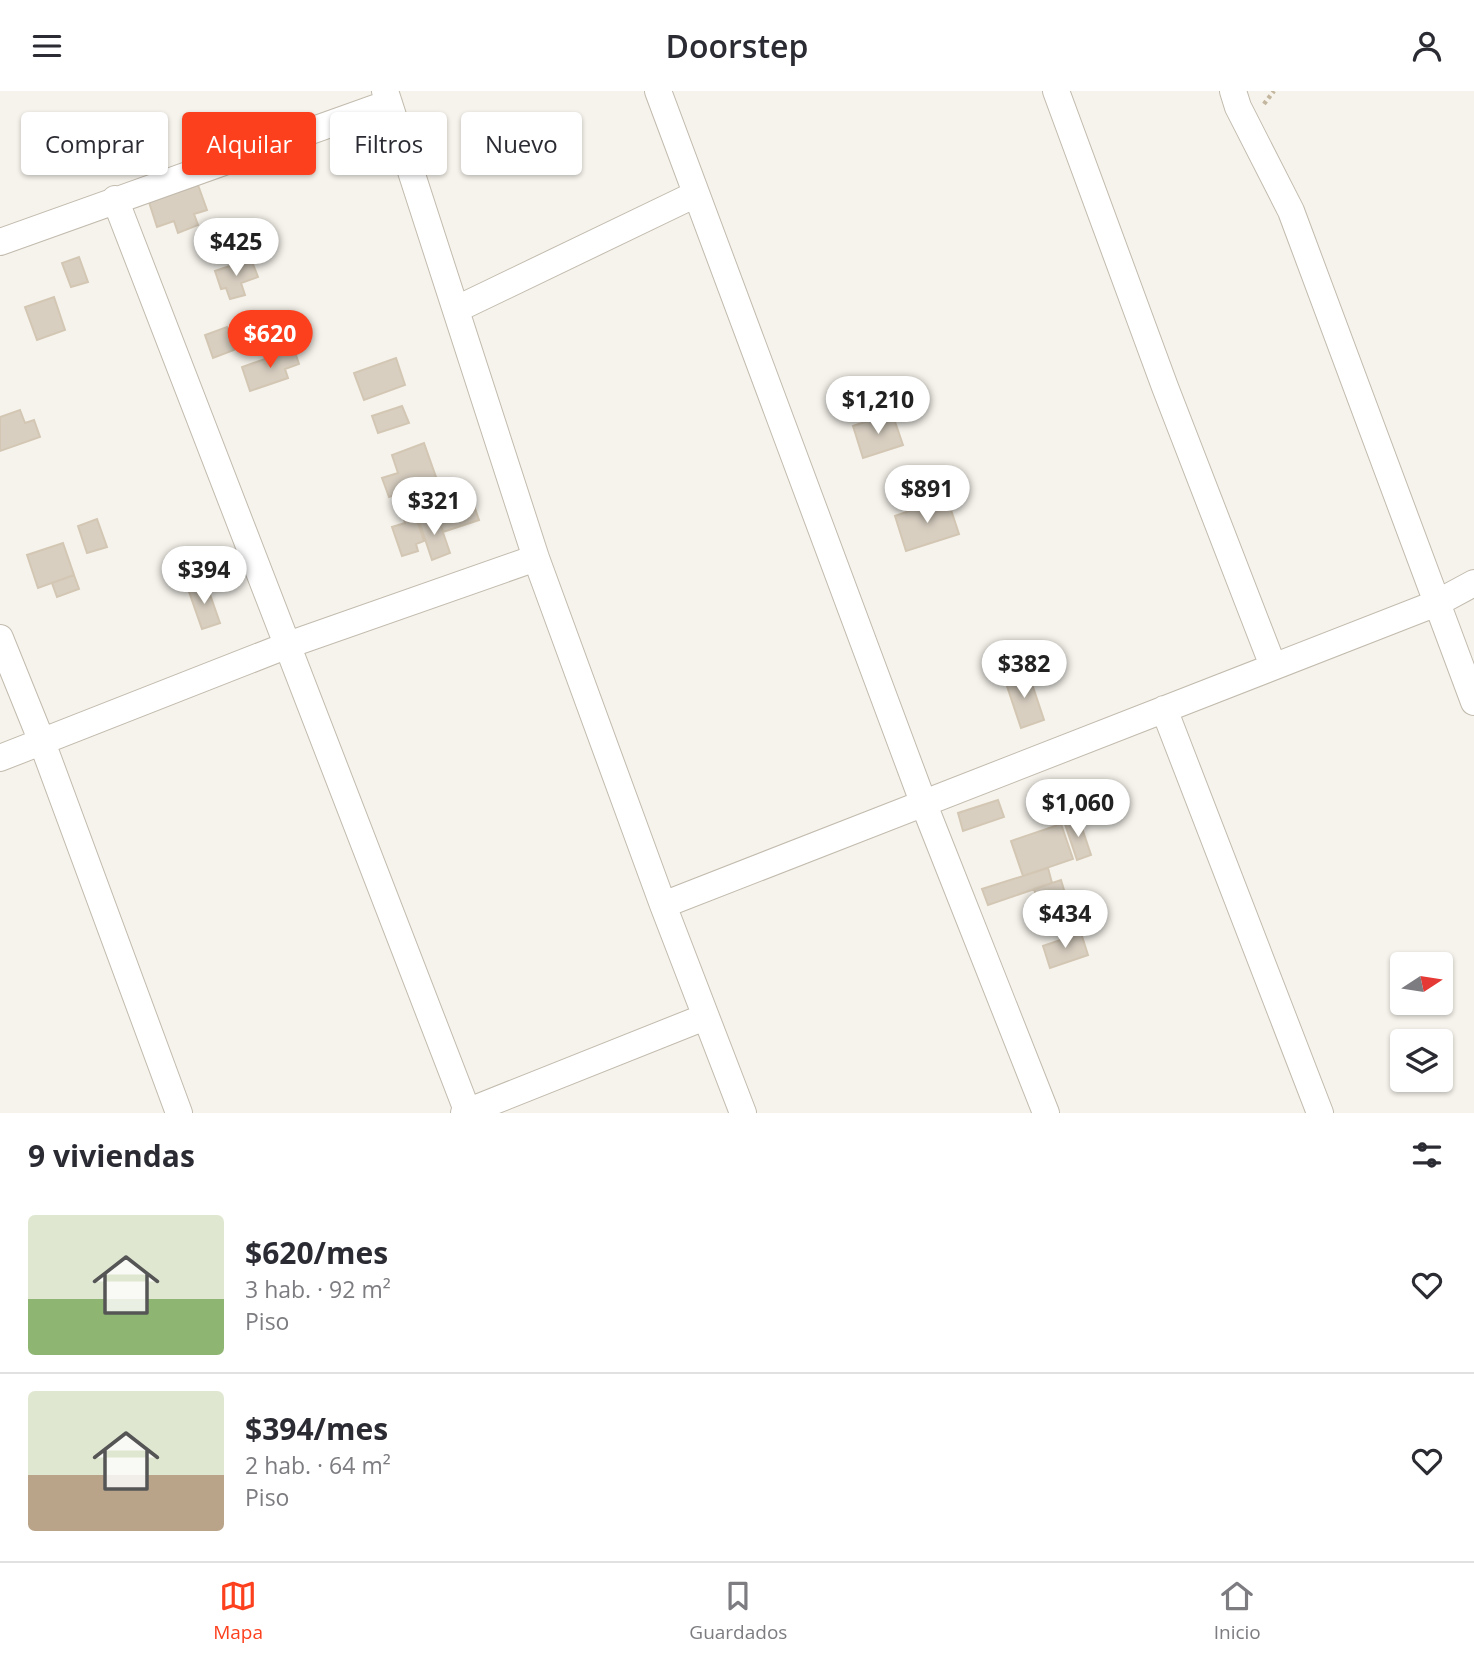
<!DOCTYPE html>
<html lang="es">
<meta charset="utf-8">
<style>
body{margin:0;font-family:"Open Sans",sans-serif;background:#f7f7f7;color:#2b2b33;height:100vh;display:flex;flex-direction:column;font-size:26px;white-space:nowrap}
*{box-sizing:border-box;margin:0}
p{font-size:23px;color:#7c7c81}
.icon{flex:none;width:38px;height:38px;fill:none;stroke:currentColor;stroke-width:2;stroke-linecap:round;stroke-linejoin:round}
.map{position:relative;height:1022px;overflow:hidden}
.drawer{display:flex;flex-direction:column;background:#fff;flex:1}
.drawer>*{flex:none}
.banner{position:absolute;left:21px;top:21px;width:700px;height:63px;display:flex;gap:14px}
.needle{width:46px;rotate:78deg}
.controls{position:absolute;left:1390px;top:861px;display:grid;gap:14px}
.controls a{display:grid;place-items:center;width:63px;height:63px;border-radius:7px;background:#fff;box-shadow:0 2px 5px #0004;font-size:35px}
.price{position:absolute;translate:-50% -60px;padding:0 16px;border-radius:24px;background:#fff;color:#222;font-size:23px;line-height:46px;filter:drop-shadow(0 2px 4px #0008)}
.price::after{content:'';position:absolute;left:50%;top:42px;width:21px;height:16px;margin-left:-10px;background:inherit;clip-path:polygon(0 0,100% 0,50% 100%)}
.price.active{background:#fc3f1d;color:#fff}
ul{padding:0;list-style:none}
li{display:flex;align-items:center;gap:21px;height:175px;padding:0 28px}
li+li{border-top:2px solid #e1e1e2}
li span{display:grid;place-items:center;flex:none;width:196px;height:140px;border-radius:7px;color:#555}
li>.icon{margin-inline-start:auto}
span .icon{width:84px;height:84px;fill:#fffc;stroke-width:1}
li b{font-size:30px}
h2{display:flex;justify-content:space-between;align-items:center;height:84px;padding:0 28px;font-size:30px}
.tag{padding:0 24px;border-radius:7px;background:#fff;box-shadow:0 2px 5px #0004;font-size:24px;line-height:63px}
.tag.active{background:#fc3f1d;color:#fff}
header{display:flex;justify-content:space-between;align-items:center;height:91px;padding:0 28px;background:#fff;font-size:32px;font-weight:600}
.dock{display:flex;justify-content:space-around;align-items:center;height:98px;border-top:2px solid #e1e1e2;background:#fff;font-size:19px;color:#7c7c81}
.dock a{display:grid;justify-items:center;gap:4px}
.dock .active{color:#fc3f1d}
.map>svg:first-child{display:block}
.building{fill:#d8cfc1;stroke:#d3c7b4;stroke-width:2}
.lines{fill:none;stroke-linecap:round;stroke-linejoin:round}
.minor-casing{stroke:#c2bbae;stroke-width:28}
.path{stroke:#c4b79f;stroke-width:4.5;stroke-dasharray:3.5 3.5;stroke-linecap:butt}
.minor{stroke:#fff;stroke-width:26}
</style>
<header><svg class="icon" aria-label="menu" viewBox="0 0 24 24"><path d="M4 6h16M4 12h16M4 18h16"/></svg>Doorstep<svg class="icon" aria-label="person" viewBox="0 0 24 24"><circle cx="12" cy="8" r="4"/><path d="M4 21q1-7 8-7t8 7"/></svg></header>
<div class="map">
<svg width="1474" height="1022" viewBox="0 0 1474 1022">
<rect width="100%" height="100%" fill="#f6f3ec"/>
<path class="building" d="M198 94 207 119 194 123 198 134 178 142 174 130 157 136 149 111Z
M79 166 88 191 71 196 62 172Z
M251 168 258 186 241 192 245 204 230 208 226 197 221 198 215 180Z
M54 206 65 239 37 249 25 216Z
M227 236 234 259 213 267 205 244Z
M294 258 299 273 285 278 288 287 250 300 242 276Z
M396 267 405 294 364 309 354 282Z
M402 315 409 332 378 342 372 325Z
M20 319 25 332 34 329 40 346 0 360V326Z
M892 322 903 354 863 367 853 335Z
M424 352 437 389 389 406 382 387 398 382 392 364Z
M467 395 479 429 443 441 431 407Z
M947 407 959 443 906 460 895 425Z
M414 421 424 450 416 453 418 460 402 465 392 436 405 432 403 424Z
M437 424 450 462 432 469 419 430Z
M97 428 107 456 87 462 78 435Z
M63 452 74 484 38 497 27 464Z
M74 484 79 498 57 506 52 492Z
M206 492 220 532 202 538 188 498Z
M1028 581 1044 629 1021 637 1005 589Z
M998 709 1004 726 963 740 958 722Z
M1079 728 1091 764 1077 769 1065 733Z
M1061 733 1073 768 1023 785 1011 750Z
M1048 777 1052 792 988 814 982 798Z
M1061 789 1065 802 1038 811 1034 798Z
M1081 842 1088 864 1050 877 1043 855Z"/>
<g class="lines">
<defs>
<path id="minor" d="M385 0 536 467 663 814 743 1022
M658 0 923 711 1046 1022
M1056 0 1165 296 1273 575
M1233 0 1238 16 1291 120 1474 611
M115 108 468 1022
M0 151 389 12
M457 218 696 103
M0 547 42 651 179 1022
M1164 618 1320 1022
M0 667 288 554 536 467
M663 814 1437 512 1474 492
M464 1022 705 926"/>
</defs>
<use href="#minor" class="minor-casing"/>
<path class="path" d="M1264 13 1274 0"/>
<use href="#minor" class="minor"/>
</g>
</svg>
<div class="controls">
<a><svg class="needle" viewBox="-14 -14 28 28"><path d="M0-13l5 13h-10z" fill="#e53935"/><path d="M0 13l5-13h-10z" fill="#7c7c81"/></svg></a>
<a><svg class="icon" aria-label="layers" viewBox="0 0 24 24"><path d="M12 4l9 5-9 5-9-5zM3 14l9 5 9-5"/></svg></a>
</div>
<b class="price" style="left:236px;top:187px">$425</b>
<b class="price active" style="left:270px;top:279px">$620</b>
<b class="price" style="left:878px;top:345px">$1,210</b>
<b class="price" style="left:927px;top:434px">$891</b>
<b class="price" style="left:434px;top:446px">$321</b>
<b class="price" style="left:204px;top:515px">$394</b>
<b class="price" style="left:1024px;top:609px">$382</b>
<b class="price" style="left:1078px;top:748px">$1,060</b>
<b class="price" style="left:1065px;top:859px">$434</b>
<div class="banner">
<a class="tag">Comprar</a>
<a class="tag active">Alquilar</a>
<a class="tag">Filtros</a>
<a class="tag">Nuevo</a>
</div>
</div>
<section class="drawer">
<h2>9 viviendas<svg class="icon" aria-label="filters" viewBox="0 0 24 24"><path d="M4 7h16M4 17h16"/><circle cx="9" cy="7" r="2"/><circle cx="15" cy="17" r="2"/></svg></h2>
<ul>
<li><span style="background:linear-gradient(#dfe7d0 60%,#8fb573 0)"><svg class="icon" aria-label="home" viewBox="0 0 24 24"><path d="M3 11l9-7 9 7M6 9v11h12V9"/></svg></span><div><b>$620/mes</b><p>3 hab. · 92 m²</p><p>Piso</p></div><svg class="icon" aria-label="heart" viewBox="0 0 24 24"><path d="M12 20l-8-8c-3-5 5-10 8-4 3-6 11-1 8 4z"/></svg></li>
<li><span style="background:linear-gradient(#dfe7d0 60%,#b9a48a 0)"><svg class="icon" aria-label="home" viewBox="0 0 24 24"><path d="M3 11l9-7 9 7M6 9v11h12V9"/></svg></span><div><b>$394/mes</b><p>2 hab. · 64 m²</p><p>Piso</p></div><svg class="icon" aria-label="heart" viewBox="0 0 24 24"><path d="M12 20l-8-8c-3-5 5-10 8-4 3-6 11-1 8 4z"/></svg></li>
</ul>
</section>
<nav class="dock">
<a class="active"><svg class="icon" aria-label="map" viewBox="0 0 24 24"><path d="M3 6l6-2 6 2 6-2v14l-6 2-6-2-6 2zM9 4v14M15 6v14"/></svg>Mapa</a>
<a><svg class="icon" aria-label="saved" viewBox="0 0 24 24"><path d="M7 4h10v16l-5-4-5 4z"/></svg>Guardados</a>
<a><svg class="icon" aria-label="home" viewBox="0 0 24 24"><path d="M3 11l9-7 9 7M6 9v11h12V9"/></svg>Inicio</a>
</nav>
